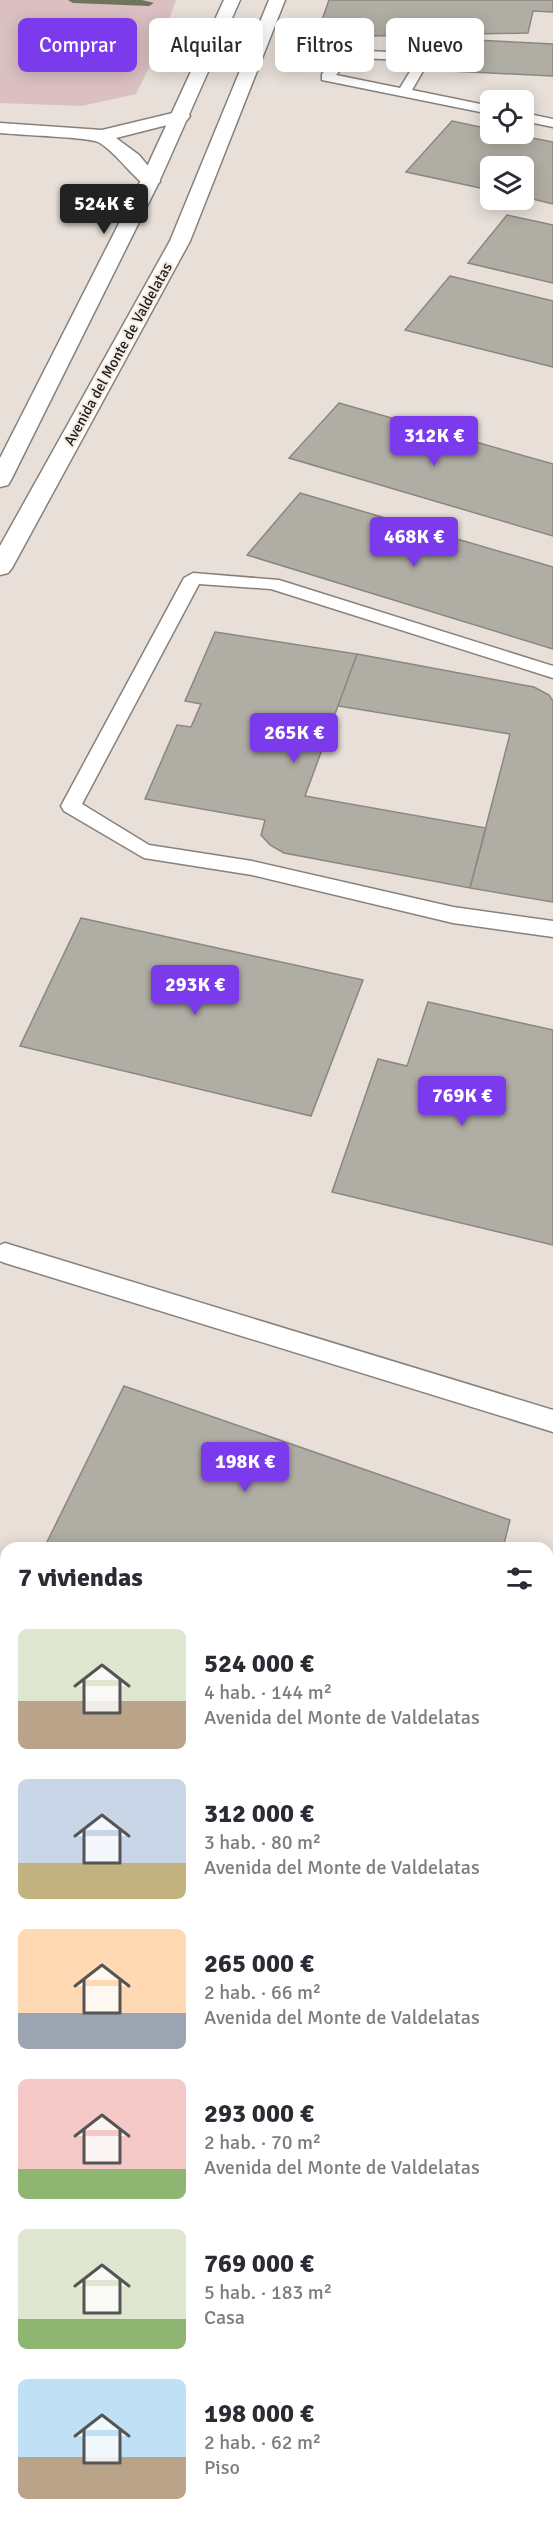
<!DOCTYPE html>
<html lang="es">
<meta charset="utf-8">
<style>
body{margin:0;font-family:Signika,sans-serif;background:#f2f2f3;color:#2b2b33;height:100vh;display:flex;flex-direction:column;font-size:22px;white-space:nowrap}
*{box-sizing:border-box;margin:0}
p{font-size:20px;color:#7c7c81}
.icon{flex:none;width:33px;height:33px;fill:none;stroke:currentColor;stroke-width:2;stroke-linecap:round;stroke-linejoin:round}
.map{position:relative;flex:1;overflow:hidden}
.details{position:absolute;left:0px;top:1542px;width:554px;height:984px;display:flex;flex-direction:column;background:#fff;border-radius:18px 18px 0 0;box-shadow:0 3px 15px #0003}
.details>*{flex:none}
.top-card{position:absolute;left:18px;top:18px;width:518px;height:54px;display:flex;gap:12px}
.controls{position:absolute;left:480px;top:90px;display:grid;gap:12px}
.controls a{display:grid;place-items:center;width:54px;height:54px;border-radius:9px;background:#fff;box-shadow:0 3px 15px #0003;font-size:30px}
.price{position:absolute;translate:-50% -51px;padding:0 14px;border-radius:6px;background:#7c3aed;color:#fff;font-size:20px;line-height:39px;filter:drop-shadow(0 2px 3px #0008)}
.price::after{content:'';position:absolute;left:50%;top:36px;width:18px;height:14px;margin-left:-9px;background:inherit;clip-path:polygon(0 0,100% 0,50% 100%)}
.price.selected{background:#222;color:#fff}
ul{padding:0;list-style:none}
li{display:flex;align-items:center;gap:18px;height:150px;padding:0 18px}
li span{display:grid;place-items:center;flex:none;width:168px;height:120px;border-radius:9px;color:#555}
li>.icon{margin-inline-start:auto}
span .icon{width:72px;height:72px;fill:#fffc;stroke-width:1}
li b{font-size:26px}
h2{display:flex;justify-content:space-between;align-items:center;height:72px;padding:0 18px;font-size:26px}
.chip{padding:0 21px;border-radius:9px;background:#fff;box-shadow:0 3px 15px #0003;font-size:21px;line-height:54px}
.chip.selected{background:#7c3aed;color:#fff}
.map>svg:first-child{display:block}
.green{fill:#dbc0c3}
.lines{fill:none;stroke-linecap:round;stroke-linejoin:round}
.stream{fill:#71745d;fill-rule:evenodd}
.building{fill:#b0ada4;stroke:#8a877f;stroke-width:1.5}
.service-casing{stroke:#88817b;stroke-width:3}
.minor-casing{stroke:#88817b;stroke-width:3}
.tertiary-casing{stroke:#88817b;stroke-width:3}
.service{fill:#fff;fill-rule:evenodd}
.minor{fill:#fff;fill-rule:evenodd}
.tertiary{fill:#fff;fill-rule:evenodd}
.labels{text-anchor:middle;stroke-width:4.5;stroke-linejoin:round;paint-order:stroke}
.far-street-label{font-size:15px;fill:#1f1d1a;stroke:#f5ece5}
</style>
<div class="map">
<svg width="553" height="2526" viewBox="0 0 553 2526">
<rect width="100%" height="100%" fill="#e7dfd8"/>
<path class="green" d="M0 0H176L158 49 136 94 82 106 0 103Z"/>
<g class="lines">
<path class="stream" d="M68 0H142L154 3 149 6 73 3Z"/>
</g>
<path class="building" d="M329 0H553V12L533 11 528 33 316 37Z
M454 39 553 44V76L451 71Z
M452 121 490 129V134H511L553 142V204L524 197V166H490V190L406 172Z
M507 215 553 225V283L468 263Z
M450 276 553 301V367L405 330Z
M339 403 553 464V536L289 458Z
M300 493 553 567V649L247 555Z
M215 632 357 654 305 796 486 828 470 888 284 853 270 845 261 835 265 820 145 799 177 725 191 727 201 704 185 701Z
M357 654 534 687 549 695 553 701V902L470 888 510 734 338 706Z
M81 918 363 980 311 1116 20 1046Z
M428 1002 553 1030V1245L332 1192 378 1059 407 1066Z
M124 1386 510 1520 503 1548H44Z
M6 1623V1905L0 1903V1635Z"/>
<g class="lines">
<defs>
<path id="service" d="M347 50 429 54 431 57 412 90 490 106V114L322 80V74L343 51ZM350 58 417 60 400 88 336 75Z
M524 113 553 119V127L524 121Z
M193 573 279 580 553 666V678L271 589 199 584 82 804 149 845 252 861 453 907 553 921V937L453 923 252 875 144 858 64 811 61 806 184 578Z
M5 1243 553 1410V1432L5 1263 0 1261V1245Z"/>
<path id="minor" d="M181 111 187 112 190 116 187 120 116 138 139 155 158 178 160 182 151 188C137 184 116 151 98 142 87 137 17 135 0 133V123L102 130Z
M0 2226 6 2229V2276L0 2273Z
M553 2396V2459L548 2461V2398Z
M340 2520H394L397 2526H343Z
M496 2520H546L544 2526H494Z"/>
<path id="tertiary" d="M224 0H240L159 182 11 480 8 485 0 487V458L140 182Z
M269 0H285L190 241 12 568 8 573 0 575V546L170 241Z"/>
</defs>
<use href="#service" class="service-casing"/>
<use href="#minor" class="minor-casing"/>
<use href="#tertiary" class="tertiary-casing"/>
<use href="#service" class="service"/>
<use href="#minor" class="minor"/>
<use href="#tertiary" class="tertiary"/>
</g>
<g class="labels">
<g class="far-street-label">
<text transform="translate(118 354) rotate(-61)" y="5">Avenida del Monte de Valdelatas</text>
</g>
</g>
</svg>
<div class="controls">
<a><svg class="icon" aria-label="locate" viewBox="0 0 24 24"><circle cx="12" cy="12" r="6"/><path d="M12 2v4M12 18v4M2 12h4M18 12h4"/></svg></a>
<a><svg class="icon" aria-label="layers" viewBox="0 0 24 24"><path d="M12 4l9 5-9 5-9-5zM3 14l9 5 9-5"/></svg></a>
</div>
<b class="price selected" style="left:104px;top:235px">524K €</b>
<b class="price" style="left:434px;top:467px">312K €</b>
<b class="price" style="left:414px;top:568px">468K €</b>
<b class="price" style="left:294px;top:764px">265K €</b>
<b class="price" style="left:195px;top:1016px">293K €</b>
<b class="price" style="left:462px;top:1127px">769K €</b>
<b class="price" style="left:245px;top:1493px">198K €</b>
<div class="top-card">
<a class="chip selected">Comprar</a>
<a class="chip">Alquilar</a>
<a class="chip">Filtros</a>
<a class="chip">Nuevo</a>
</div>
<section class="details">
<h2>7 viviendas<svg class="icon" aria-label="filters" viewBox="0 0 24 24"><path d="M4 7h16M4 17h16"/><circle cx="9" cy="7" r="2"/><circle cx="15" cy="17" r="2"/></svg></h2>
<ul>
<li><span style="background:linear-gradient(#dfe7d0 60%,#b9a48a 0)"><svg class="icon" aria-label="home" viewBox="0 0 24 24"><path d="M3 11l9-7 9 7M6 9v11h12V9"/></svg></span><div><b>524 000 €</b><p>4 hab. · 144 m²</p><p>Avenida del Monte de Valdelatas</p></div></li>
<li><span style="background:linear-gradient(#c9d6e8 70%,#c2b280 0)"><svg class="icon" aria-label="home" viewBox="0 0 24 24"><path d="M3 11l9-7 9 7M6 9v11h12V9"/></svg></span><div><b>312 000 €</b><p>3 hab. · 80 m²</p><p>Avenida del Monte de Valdelatas</p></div></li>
<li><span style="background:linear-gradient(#ffd9b3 70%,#9aa5b1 0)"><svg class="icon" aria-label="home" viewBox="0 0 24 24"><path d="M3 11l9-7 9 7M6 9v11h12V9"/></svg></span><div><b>265 000 €</b><p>2 hab. · 66 m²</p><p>Avenida del Monte de Valdelatas</p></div></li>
<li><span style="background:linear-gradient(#f6c9c9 75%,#8fb573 0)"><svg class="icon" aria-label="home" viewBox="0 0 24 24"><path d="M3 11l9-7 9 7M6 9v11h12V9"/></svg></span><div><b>293 000 €</b><p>2 hab. · 70 m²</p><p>Avenida del Monte de Valdelatas</p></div></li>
<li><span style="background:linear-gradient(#dfe7d0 75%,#8fb573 0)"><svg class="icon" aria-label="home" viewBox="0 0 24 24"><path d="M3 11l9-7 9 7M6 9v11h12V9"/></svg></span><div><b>769 000 €</b><p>5 hab. · 183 m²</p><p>Casa</p></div></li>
<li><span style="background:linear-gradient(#bfe0f5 65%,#b9a48a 0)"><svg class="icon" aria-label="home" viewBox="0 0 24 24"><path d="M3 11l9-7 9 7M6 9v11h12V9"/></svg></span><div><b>198 000 €</b><p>2 hab. · 62 m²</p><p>Piso</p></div></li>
</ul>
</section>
</div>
